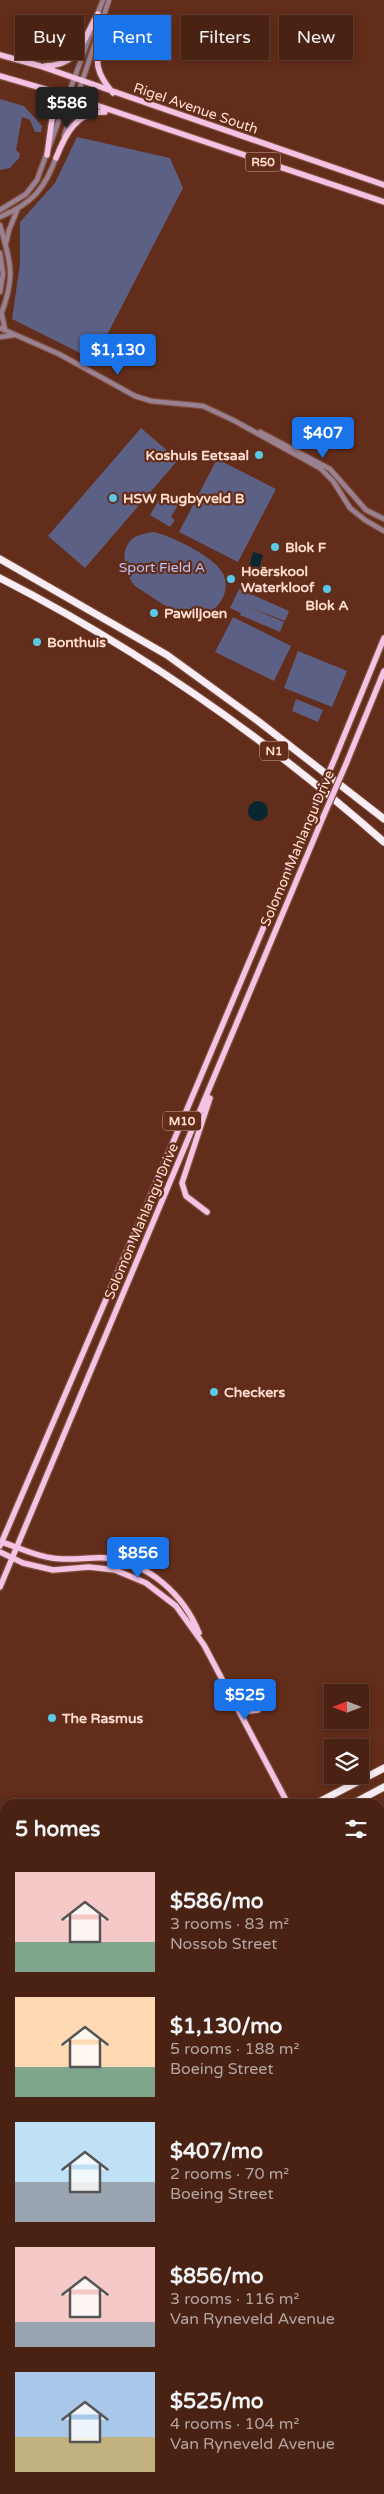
<!DOCTYPE html>
<meta charset="utf-8">
<style>
body{margin:0;font-family:"Varela Round",sans-serif;background:#512a1d;color:#f1f3f6;height:100vh;display:flex;flex-direction:column;font-size:19px;white-space:nowrap}
*{box-sizing:border-box;margin:0}
p{font-size:16px;color:#b2a4a0}
.icon{flex:none;width:28px;height:28px;fill:none;stroke:currentColor;stroke-width:2;stroke-linecap:round;stroke-linejoin:round}
.map{position:relative;flex:1;overflow:hidden}
.drawer{position:absolute;left:0px;top:1799px;width:385px;height:696px;display:flex;flex-direction:column;background:#4a2214;border-radius:15px 15px 0 0;box-shadow:0 2px 8px #0003,0 0 0 1px #613f34}
.drawer>*{flex:none}
.top-card{position:absolute;left:15px;top:15px;width:355px;height:45px;display:flex;gap:10px}
.needle{width:32px;rotate:270deg}
.controls{position:absolute;left:324px;top:1684px;display:grid;gap:10px}
.controls a{display:grid;place-items:center;width:45px;height:45px;border-radius:0px;background:#4a2214;box-shadow:0 2px 8px #0003,0 0 0 1px #613f34;font-size:25px}
.price{position:absolute;translate:-50% -42px;padding:0 11px;border-radius:5px;background:#1a73e8;color:#fff;font-size:16px;line-height:32px;filter:drop-shadow(0 1px 2px #0008)}
.price::after{content:'';position:absolute;left:50%;top:30px;width:15px;height:11px;margin-left:-8px;background:inherit;clip-path:polygon(0 0,100% 0,50% 100%)}
.price.current{background:#222;color:#fff}
ul{padding:0;list-style:none}
li{display:flex;align-items:center;gap:15px;height:125px;padding:0 15px}
li span{display:grid;place-items:center;flex:none;width:140px;height:100px;border-radius:0px;color:#555}
li>.icon{margin-inline-start:auto}
span .icon{width:60px;height:60px;fill:#fffc;stroke-width:1}
li b{font-size:21px}
h2{display:flex;justify-content:space-between;align-items:center;height:60px;padding:0 15px;font-size:21px}
.tag{padding:0 18px;border-radius:0px;background:#4a2214;box-shadow:0 2px 8px #0003,0 0 0 1px #613f34;font-size:18px;line-height:45px}
.tag.current{background:#1a73e8;color:#fff}
.map>svg:first-child{display:block}
.green{fill:#5d6085}
.water{fill:#082730}
.lines{fill:none;stroke-linecap:round;stroke-linejoin:round}
.minor-casing{stroke:#7e4d3b;stroke-width:7}
.major-casing{stroke:#7e4d3b;stroke-width:8}
.highway-casing{stroke:#7e4d3b;stroke-width:9}
.minor{stroke:#9a8191;stroke-width:4.5}
.major{stroke:#f4c2e3;stroke-width:5.5}
.highway{stroke:#f9edf5;stroke-width:7}
.major-bridge-casing{stroke:#7e4d3b;stroke-width:8;stroke-linecap:butt}
.major-bridge{stroke:#f4c2e3;stroke-width:5.5}
.poi-dot{fill:#5bc8e7;stroke:#622d1a;stroke-width:2}
.labels{text-anchor:middle;stroke-width:4.5;stroke-linejoin:round;paint-order:stroke}
.shield{fill:#622d1a;stroke:#d0a89a;stroke-width:1}
.shield-label{font-size:12px;font-weight:bold;fill:#ffddd1}
.street-label{font-size:14px;fill:#ffddd1;stroke:#622d1a}
.poi-label{font-size:14px;font-weight:bold;fill:#ffddd1;stroke:#622d1a;text-anchor:start}
.park-label{font-size:14px;fill:#bdc3fa;stroke:#622d1a}
</style>
<div class="map">
<svg width="384" height="2494" viewBox="0 0 384 2494">
<rect width="100%" height="100%" fill="#622d1a"/>
<path class="green" d="M0 99 24 106 42 126 41 132H35L30 120 22 117 16 150 20 154 19 158 10 168 0 170Z
M77 137 170 158 183 188 94 360 12 319 20 264V222L55 183Z
M141 428 178 460 85 568 48 536Z
M217 459 276 489 238 562 179 532Z
M162 495 178 505 171 517 175 520 170 527 150 515Z
M154 532C171 536 213 556 222 572 235 593 212 621 189 616 170 611 151 596 135 586 125 575 119 553 131 540 136 535 146 533 154 532Z
M239 589 289 611 285 621 244 605 284 622 280 632 240 615 241 613 230 608Z
M233 617 291 646 274 681 215 652Z
M298 651 347 671 332 707 284 688Z
M296 699 323 710 318 722 292 711Z"/>
<path class="water" d="M253 552 263 555 258 572 248 570Z
M248 811a10 10 0 1 1 20 0a10 10 0 1 1-20 0Z"/>
<g class="lines">
<defs>
<path id="minor" d="M97 15 103 0
M64 136 109 0
M0 210 26 194 37 180 92 30
M0 217C33 203 45 189 57 155
M0 225C11 265 16 276 0 317
M6 243 9 230 18 208
M0 253 3 274 0 292
M2 315 5 330
M0 328 59 354 135 396 151 401 203 406 233 420 320 468 333 481 350 508 365 520 384 531
M0 337 14 335
M260 432 330 469 366 510 384 519"/>
<path id="major" d="M103 18C104 54 85 60 113 93
M0 55 40 66 384 185
M45 66C82 65 82 39 98 14
M0 76 69 96 384 202
M42 89 53 112 47 155
M56 158C65 135 77 110 105 112
M335 758 384 638
M346 764 384 671
M207 1212 186 1196 182 1183 210 1098
M1 1542C18 1547 35 1556 52 1558 70 1561 88 1557 106 1558 148 1562 184 1595 199 1633
M0 1546 150 1197 313 810
M0 1552 23 1563 53 1570 89 1567 115 1570 146 1583 176 1606 204 1645 288 1804
M0 1587 324 815
M236 1706 249 1711 258 1710
M380 1929 384 1932"/>
<path id="highway" d="M0 559 167 655 258 721 384 819
M0 578C139 649 267 739 384 842
M315 1804 384 1768
M352 1804 384 1787
M0 1999 5 1996
M0 2012 5 2009
M0 2029 5 2025
M0 2059 5 2053"/>
</defs>
<use href="#minor" class="minor-casing"/>
<use href="#major" class="major-casing"/>
<use href="#highway" class="highway-casing"/>
<use href="#minor" class="minor"/>
<use href="#major" class="major"/>
<use href="#highway" class="highway"/>
<defs>
<path id="major-bridge" d="M313 810 335 758
M324 815 346 764"/>
</defs>
<use href="#major-bridge" class="major-bridge-casing"/>
<use href="#major-bridge" class="major-bridge"/>
</g>
<g class="poi-dot">
<circle cx="259" cy="455" r="5"/>
<circle cx="113" cy="498" r="5"/>
<circle cx="275" cy="547" r="5"/>
<circle cx="231" cy="579" r="5"/>
<circle cx="327" cy="589" r="5"/>
<circle cx="154" cy="613" r="5"/>
<circle cx="37" cy="642" r="5"/>
<circle cx="214" cy="1392" r="5"/>
<circle cx="52" cy="1718" r="5"/>
</g>
<g class="labels">
<g class="shield">
<rect x="245.5" y="152.5" width="35" height="19" rx="4"/>
<rect x="260" y="741.5" width="28" height="19" rx="4"/>
<rect x="163" y="1111.5" width="38" height="19" rx="4"/>
</g>
<g class="shield-label">
<text x="263" y="166">R50</text>
<text x="274" y="755">N1</text>
<text x="182" y="1125">M10</text>
</g>
<g class="street-label">
<text transform="translate(196 108) rotate(19)" y="5">Rigel Avenue South</text>
<text transform="translate(297 848) rotate(-67)" y="5">Solomon Mahlangu Drive</text>
<text transform="translate(141 1221) rotate(-67)" y="5">Solomon Mahlangu Drive</text>
</g>
<g class="poi-label">
<text x="249" y="460" text-anchor="end">Koshuis Eetsaal</text>
<text x="123" y="503">HSW Rugbyveld B</text>
<text x="285" y="552">Blok F</text>
<text x="241" y="576">Hoërskool<tspan x="241" dy="16">Waterkloof</tspan></text>
<text x="327" y="610" text-anchor="middle">Blok A</text>
<text x="164" y="618">Pawiljoen</text>
<text x="47" y="647">Bonthuis</text>
<text x="224" y="1397">Checkers</text>
<text x="62" y="1723">The Rasmus</text>
</g>
<g class="park-label">
<text x="162" y="572">Sport Field A</text>
</g>
</g>
</svg>
<div class="controls">
<a><svg class="needle" viewBox="-14 -14 28 28"><path d="M0-13l5 13h-10z" fill="#e53935"/><path d="M0 13l5-13h-10z" fill="#b2a4a0"/></svg></a>
<a><svg class="icon" aria-label="layers" viewBox="0 0 24 24"><path d="M12 4l9 5-9 5-9-5zM3 14l9 5 9-5"/></svg></a>
</div>
<b class="price current" style="left:67px;top:129px">$586</b>
<b class="price" style="left:118px;top:376px">$1,130</b>
<b class="price" style="left:323px;top:459px">$407</b>
<b class="price" style="left:138px;top:1579px">$856</b>
<b class="price" style="left:245px;top:1721px">$525</b>
<div class="top-card">
<a class="tag">Buy</a>
<a class="tag current">Rent</a>
<a class="tag">Filters</a>
<a class="tag">New</a>
</div>
<section class="drawer">
<h2>5 homes<svg class="icon" aria-label="filters" viewBox="0 0 24 24"><path d="M4 7h16M4 17h16"/><circle cx="9" cy="7" r="2"/><circle cx="15" cy="17" r="2"/></svg></h2>
<ul>
<li><span style="background:linear-gradient(#f6c9c9 70%,#7fa58c 0)"><svg class="icon" aria-label="home" viewBox="0 0 24 24"><path d="M3 11l9-7 9 7M6 9v11h12V9"/></svg></span><div><b>$586/mo</b><p>3 rooms · 83 m²</p><p>Nossob Street</p></div></li>
<li><span style="background:linear-gradient(#ffd9b3 70%,#7fa58c 0)"><svg class="icon" aria-label="home" viewBox="0 0 24 24"><path d="M3 11l9-7 9 7M6 9v11h12V9"/></svg></span><div><b>$1,130/mo</b><p>5 rooms · 188 m²</p><p>Boeing Street</p></div></li>
<li><span style="background:linear-gradient(#bfe0f5 60%,#9aa5b1 0)"><svg class="icon" aria-label="home" viewBox="0 0 24 24"><path d="M3 11l9-7 9 7M6 9v11h12V9"/></svg></span><div><b>$407/mo</b><p>2 rooms · 70 m²</p><p>Boeing Street</p></div></li>
<li><span style="background:linear-gradient(#f6c9c9 75%,#9aa5b1 0)"><svg class="icon" aria-label="home" viewBox="0 0 24 24"><path d="M3 11l9-7 9 7M6 9v11h12V9"/></svg></span><div><b>$856/mo</b><p>3 rooms · 116 m²</p><p>Van Ryneveld Avenue</p></div></li>
<li><span style="background:linear-gradient(#a9c7e8 65%,#c2b280 0)"><svg class="icon" aria-label="home" viewBox="0 0 24 24"><path d="M3 11l9-7 9 7M6 9v11h12V9"/></svg></span><div><b>$525/mo</b><p>4 rooms · 104 m²</p><p>Van Ryneveld Avenue</p></div></li>
</ul>
</section>
</div>
